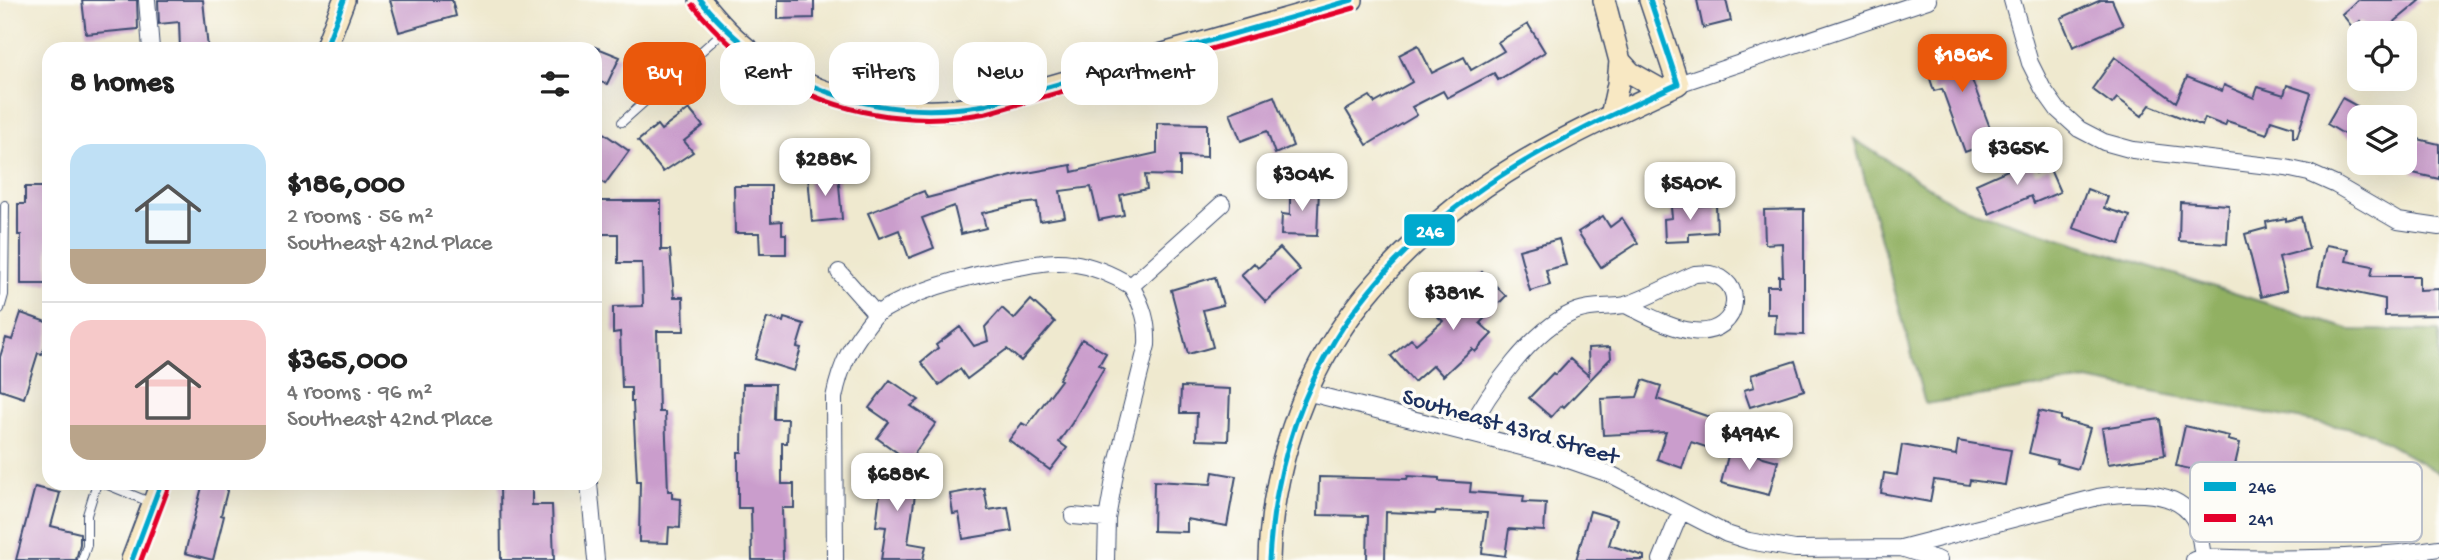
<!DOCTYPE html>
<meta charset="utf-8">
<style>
body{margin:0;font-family:"Gochi Hand",sans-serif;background:#f6f6f6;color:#222;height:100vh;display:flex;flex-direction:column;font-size:26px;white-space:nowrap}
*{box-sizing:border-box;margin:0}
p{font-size:23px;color:#767676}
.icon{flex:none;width:38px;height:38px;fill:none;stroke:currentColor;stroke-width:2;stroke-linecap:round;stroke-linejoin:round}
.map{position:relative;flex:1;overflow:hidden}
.panel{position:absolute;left:42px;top:42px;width:560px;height:448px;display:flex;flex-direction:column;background:#fff;border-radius:21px;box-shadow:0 7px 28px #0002}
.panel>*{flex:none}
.top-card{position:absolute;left:623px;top:42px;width:665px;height:63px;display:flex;gap:14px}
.tools{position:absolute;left:2347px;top:21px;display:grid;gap:14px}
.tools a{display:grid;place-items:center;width:70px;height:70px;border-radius:14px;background:#fff;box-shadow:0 7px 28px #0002;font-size:35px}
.price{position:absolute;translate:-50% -60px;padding:0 16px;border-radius:14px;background:#fff;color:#222;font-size:23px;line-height:46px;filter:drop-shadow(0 2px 4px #0008)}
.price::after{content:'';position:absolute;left:50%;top:42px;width:21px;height:16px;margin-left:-10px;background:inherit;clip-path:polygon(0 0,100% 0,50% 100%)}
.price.on{background:#ea580c;color:#fff}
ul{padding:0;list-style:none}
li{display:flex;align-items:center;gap:21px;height:175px;padding:0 28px}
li+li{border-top:2px solid #e0e0e0}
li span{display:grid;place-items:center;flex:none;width:196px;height:140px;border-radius:21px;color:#555}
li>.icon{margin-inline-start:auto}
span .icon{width:84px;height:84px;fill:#fffc;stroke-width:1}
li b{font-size:30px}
h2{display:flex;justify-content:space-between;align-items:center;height:84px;padding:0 28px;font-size:30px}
.pill{padding:0 24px;border-radius:21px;background:#fff;box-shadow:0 7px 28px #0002;font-size:24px;line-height:63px}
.pill.on{background:#ea580c;color:#fff}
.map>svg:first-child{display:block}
.forest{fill:#91b062;stroke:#567060;stroke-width:2}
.building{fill:#ca9dcc}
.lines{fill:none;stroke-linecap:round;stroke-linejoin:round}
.lane-casing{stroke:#3b4b6f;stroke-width:10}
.street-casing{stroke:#3b4b6f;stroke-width:18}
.secondary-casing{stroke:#3b4b6f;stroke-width:24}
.lane{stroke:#fff;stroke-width:8}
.street{stroke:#fff;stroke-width:16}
.secondary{stroke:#f8e8c3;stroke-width:21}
.bus-1-casing{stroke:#fdfcf7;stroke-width:10}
.bus-2-casing{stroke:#fdfcf7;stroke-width:10}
.bus-1{stroke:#00a9ce;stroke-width:5}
.bus-2{stroke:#e4002b;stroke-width:5}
.labels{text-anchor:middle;stroke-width:7;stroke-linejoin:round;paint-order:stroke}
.street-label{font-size:24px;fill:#1b2f5e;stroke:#fdfcf7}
.key{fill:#fdfcf7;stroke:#b9bec9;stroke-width:2}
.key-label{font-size:19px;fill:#1b2f5e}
.line-badge{stroke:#fdfcf7;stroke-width:2.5}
.badge-label{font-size:19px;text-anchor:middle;font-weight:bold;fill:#fff}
</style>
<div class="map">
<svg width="2439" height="560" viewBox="0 0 2439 560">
<rect width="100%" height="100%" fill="#fdfcf7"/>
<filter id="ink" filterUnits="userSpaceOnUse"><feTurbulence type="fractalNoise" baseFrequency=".0143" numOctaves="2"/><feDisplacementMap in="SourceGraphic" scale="14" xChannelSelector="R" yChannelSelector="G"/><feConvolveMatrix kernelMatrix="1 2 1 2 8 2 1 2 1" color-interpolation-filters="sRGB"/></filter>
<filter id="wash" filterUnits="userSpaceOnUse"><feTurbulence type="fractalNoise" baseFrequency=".00686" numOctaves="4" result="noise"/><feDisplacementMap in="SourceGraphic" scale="28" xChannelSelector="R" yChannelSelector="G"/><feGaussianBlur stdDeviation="1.57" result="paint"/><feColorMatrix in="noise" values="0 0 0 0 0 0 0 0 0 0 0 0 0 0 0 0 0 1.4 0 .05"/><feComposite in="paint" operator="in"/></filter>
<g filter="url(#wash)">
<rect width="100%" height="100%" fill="#efe9cf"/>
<path class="forest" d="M1854 139 1958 206 2351 330 2439 331V473L2368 432 2087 380 1925 404Z"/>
<g id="blocks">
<path class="building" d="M82 0H137L138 29 86 34Z
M158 0H203L208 49H180L179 22 159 24Z
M390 0H452L456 16 399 32Z
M778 0H814V18L778 19Z
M1697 0H1726L1731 21 1703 28Z
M2101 0H2112L2123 25 2073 47 2061 18Z
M2358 0H2421L2381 33H2370L2360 21 2353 28 2342 14Z
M1528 24 1545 52 1498 80 1494 73 1447 98 1443 91 1412 107 1417 115 1367 145 1346 110 1370 96 1375 103 1412 82 1399 55 1418 45 1432 73 1464 57 1471 70 1504 51 1498 42Z
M1976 45 1985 76 1972 80 1995 141 1965 152 1942 89 1934 91 1924 60Z
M595 47 620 57 607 84 595 80Z
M2115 57 2176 102 2187 77 2222 91 2224 85 2254 98 2258 87 2284 95 2287 85 2311 93 2297 137H2293V127L2271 120 2267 134 2227 121 2225 126 2205 118 2202 126 2150 105 2142 116 2117 98 2112 104 2092 89Z
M1274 96 1293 146 1275 154 1267 131 1241 141 1230 113Z
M2342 98 2359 107V143L2327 124Z
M689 109 703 126 684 141 693 152 663 172 638 141 657 125 661 130Z
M1157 123 1207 124V157L1180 156V176L1145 175 1147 189 1120 195 1124 215 1099 220 1091 187 1060 191 1065 217 1040 221 1037 202 1021 204 982 213 986 228 961 234 954 206 922 218 934 248 909 258 899 230 879 238 868 213 924 191 927 198 1016 175 1071 165 1072 172 1157 153Z
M595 127 629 151 605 184 595 177Z
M2404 133 2414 138 2439 144V179L2413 173 2415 168 2404 166Z
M2030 160 2036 173 2049 167 2060 192 2034 203 2031 196 1989 214 1976 184Z
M838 173 842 219 812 222 808 176Z
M734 186H771V222L782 221V234H786V254H760L759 233H735Z
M25 187H49L48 284H21V235H18V204H25Z
M1290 188 1319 189 1317 236 1281 235 1282 214 1290 215Z
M2087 189 2108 197 2104 208 2130 216 2120 244 2073 228Z
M597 201H661V250H670L674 297H683L684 331H657L659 412H665L668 491H672V498L681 499 680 528 669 527 668 543 639 542 640 481H637L633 402H631V388H622L620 332 613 333V307L643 306 642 263H618V234H597Z
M2180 202 2229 205 2227 244 2179 241Z
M1716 205 1717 232 1689 234V241L1665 242 1664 219 1672 218 1671 207Z
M1804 209V335L1775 334 1776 314H1767V286H1779V276H1783L1782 243 1765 244 1764 210Z
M1603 216 1610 227 1622 218 1638 243 1601 267 1578 232Z
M2301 217 2309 249 2279 257 2287 290 2261 297 2245 234 2267 228 2266 222 2286 218V221Z
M1559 239 1566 265 1546 270 1550 285 1530 291 1519 250Z
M2326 245 2349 249 2346 261 2373 266 2371 276H2419V290L2439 289V315L2385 316V299L2318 285Z
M1280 248 1300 270 1266 302 1241 275 1254 263 1258 268Z
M1482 272 1506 296 1480 323 1492 334 1475 352 1472 349 1443 376 1433 365 1414 382 1391 356 1411 339 1416 344 1443 321 1438 317Z
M1215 277 1223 305 1203 310 1213 347 1188 354 1171 290Z
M1031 300 1055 322 1021 361 1007 349 967 379 960 369 939 385 921 362 938 348 936 345 960 327 974 346 988 341 985 327 1002 308 1014 319Z
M21 313 49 323V333L42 354 38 353 24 398 0 390V357L6 338 12 340Z
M767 318 783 322 784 318 804 324 797 347 801 348 794 371 755 359Z
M1082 339 1106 353 1099 365 1104 368 1072 423 1059 442 1067 448 1050 470 1009 440 1022 423 1027 426 1061 380 1059 379Z
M1610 347 1611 358 1564 407 1562 405 1551 417 1529 398 1553 373 1555 375 1570 359 1589 376 1588 348Z
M1795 361 1804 390 1750 407 1744 390 1754 387 1751 375Z
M890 380 919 400 911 406 936 423 909 461 877 438 889 422 869 408Z
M1643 380 1661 386 1657 399 1724 422 1715 450 1691 442 1682 468 1657 459 1666 432 1603 435 1601 399 1637 397Z
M743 384H775L774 419H788L787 443H782V484H794V508H782L783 560H752L751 508H738V452H742Z
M1181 387 1230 389 1228 441 1196 440 1197 413H1180Z
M2039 411 2061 416V420L2090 428 2078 469 2056 463 2057 460 2029 453Z
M2160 419 2165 455 2108 464 2102 428Z
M2185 426 2229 436 2228 440 2240 443 2235 465 2300 473 2296 501 2286 500 2284 520 2241 516 2246 481 2176 466Z
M1958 441 2011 450 2005 485 1970 480 1969 485 1934 480 1930 502 1881 493 1884 473 1897 475 1902 445 1956 455Z
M1730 448 1778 461 1769 495 1721 483Z
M874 468 918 474 908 543 926 546 923 560H881L886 527 876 526 880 493 871 492Z
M1213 472 1236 476 1227 526 1187 519V532L1153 531 1154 481 1211 484Z
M1408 476 1439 478V481L1471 483 1470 492 1524 496 1523 502 1546 503 1544 531 1509 529 1505 556 1482 553 1487 513 1436 511 1435 514 1386 512 1385 560H1367L1368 516 1318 515 1319 477 1407 479Z
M203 483 228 487 221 515 224 516 213 560 185 553Z
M500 483H532V505H552L554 560H501Z
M35 487 60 493 51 526 80 533V544L76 560H16Z
M984 488 988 510 1008 507 1012 531 963 539 959 513 953 514 950 494Z
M1590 511 1617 519 1609 545 1644 556V560H1576Z"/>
</g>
</g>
<g filter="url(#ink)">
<use href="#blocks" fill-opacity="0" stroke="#3b4b6f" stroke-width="2"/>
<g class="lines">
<defs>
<path id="lane" d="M622 122 724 31
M0 309 4 295 5 205
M103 483 152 503
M82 560 87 545V515L97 483"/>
<path id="street" d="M147 0 151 49
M2012 0 2030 63 2043 89 2058 110 2079 129 2104 142 2133 150 2286 168 2309 173 2336 185 2398 221 2439 227
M1678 84 1928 0
M839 272 876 314C919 288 969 275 1018 267 1036 264 1054 260 1071 263 1094 266 1112 274 1131 286L1222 204
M1306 392 1557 456 1612 475 1727 534 1749 541 1795 549 1901 548 1939 560
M1467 434C1487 394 1534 326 1577 311 1593 305 1610 308 1625 305 1647 299 1673 283 1695 274 1750 267 1745 338 1692 331 1669 328 1646 314 1625 305
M589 483 596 560
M1073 516 1107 519
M1901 548 2098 497C2129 492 2176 488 2194 519 2200 530 2201 545 2203 557
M835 560 834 398C841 362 853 342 876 314
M1106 560 1107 519 1116 468 1147 345C1148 322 1143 306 1131 286
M1661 560 1681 511
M2194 560 2203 557C2280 560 2363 560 2439 548"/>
<path id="secondary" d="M700 0C715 19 732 38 752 53 815 99 909 123 985 105L1352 0
M1604 0 1620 61 1631 73 1663 91
M325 49 344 0
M1611 116 1618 84 1620 61
M132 560 161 483
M1269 560C1271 483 1295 400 1337 335 1366 290 1407 248 1448 214 1513 160 1600 120 1678 84L1650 0"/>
</defs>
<use href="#lane" class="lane-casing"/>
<use href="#street" class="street-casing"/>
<use href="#secondary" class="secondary-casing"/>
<use href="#lane" class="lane"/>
<use href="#street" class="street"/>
<use href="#secondary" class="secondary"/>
<defs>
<path id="bus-1" d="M700 0C771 88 875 123 985 105L1352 0
M325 49 344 0
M132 560 161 483
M1269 560C1279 391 1359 268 1499 177 1556 140 1617 112 1678 84L1650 0"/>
<path id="bus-2" d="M693 5C766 96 874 133 987 113L1354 8
M141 560 169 486"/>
</defs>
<use href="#bus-1" class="bus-1-casing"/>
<use href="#bus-2" class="bus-2-casing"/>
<use href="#bus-1" class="bus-1"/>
<use href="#bus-2" class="bus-2"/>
</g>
</g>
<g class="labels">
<g class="street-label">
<text transform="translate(1511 425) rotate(16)" y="8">Southeast 43rd Street</text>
</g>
</g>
<rect x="2190" y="462" width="232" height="80" rx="10" class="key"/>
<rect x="2204" y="482" width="32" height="9" fill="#00a9ce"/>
<rect x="2204" y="514" width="32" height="8" fill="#e4002b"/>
<g class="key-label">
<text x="2248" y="493">246</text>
<text x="2248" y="525">241</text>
</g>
<rect class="line-badge" x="1403" y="213" width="53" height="34" rx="7" fill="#00a9ce"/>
<g class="badge-label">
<text x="1430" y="237">246</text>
</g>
</svg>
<div class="tools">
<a><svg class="icon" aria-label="locate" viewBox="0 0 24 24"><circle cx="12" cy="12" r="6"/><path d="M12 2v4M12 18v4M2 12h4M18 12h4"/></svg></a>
<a><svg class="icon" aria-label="layers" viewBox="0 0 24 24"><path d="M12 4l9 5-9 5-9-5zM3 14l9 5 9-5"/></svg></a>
</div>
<b class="price on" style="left:1962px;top:94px">$186K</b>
<b class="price" style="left:2017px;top:187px">$365K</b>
<b class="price" style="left:825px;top:198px">$288K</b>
<b class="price" style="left:1302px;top:213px">$304K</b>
<b class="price" style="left:1690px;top:222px">$540K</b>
<b class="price" style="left:1453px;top:332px">$381K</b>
<b class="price" style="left:1749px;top:472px">$494K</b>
<b class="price" style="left:897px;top:513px">$688K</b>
<div class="top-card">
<a class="pill on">Buy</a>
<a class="pill">Rent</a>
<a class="pill">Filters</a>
<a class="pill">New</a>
<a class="pill">Apartment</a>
</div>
<section class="panel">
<h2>8 homes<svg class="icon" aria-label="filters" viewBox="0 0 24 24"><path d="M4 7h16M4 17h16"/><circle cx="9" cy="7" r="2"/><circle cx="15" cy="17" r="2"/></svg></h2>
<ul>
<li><span style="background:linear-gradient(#bfe0f5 75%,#b9a48a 0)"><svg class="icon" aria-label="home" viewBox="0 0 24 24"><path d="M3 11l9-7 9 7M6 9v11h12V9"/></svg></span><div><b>$186,000</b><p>2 rooms · 56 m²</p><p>Southeast 42nd Place</p></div></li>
<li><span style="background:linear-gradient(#f6c9c9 75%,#b9a48a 0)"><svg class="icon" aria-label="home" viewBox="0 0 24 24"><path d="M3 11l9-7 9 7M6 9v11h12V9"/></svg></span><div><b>$365,000</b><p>4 rooms · 96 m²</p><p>Southeast 42nd Place</p></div></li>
</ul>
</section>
</div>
